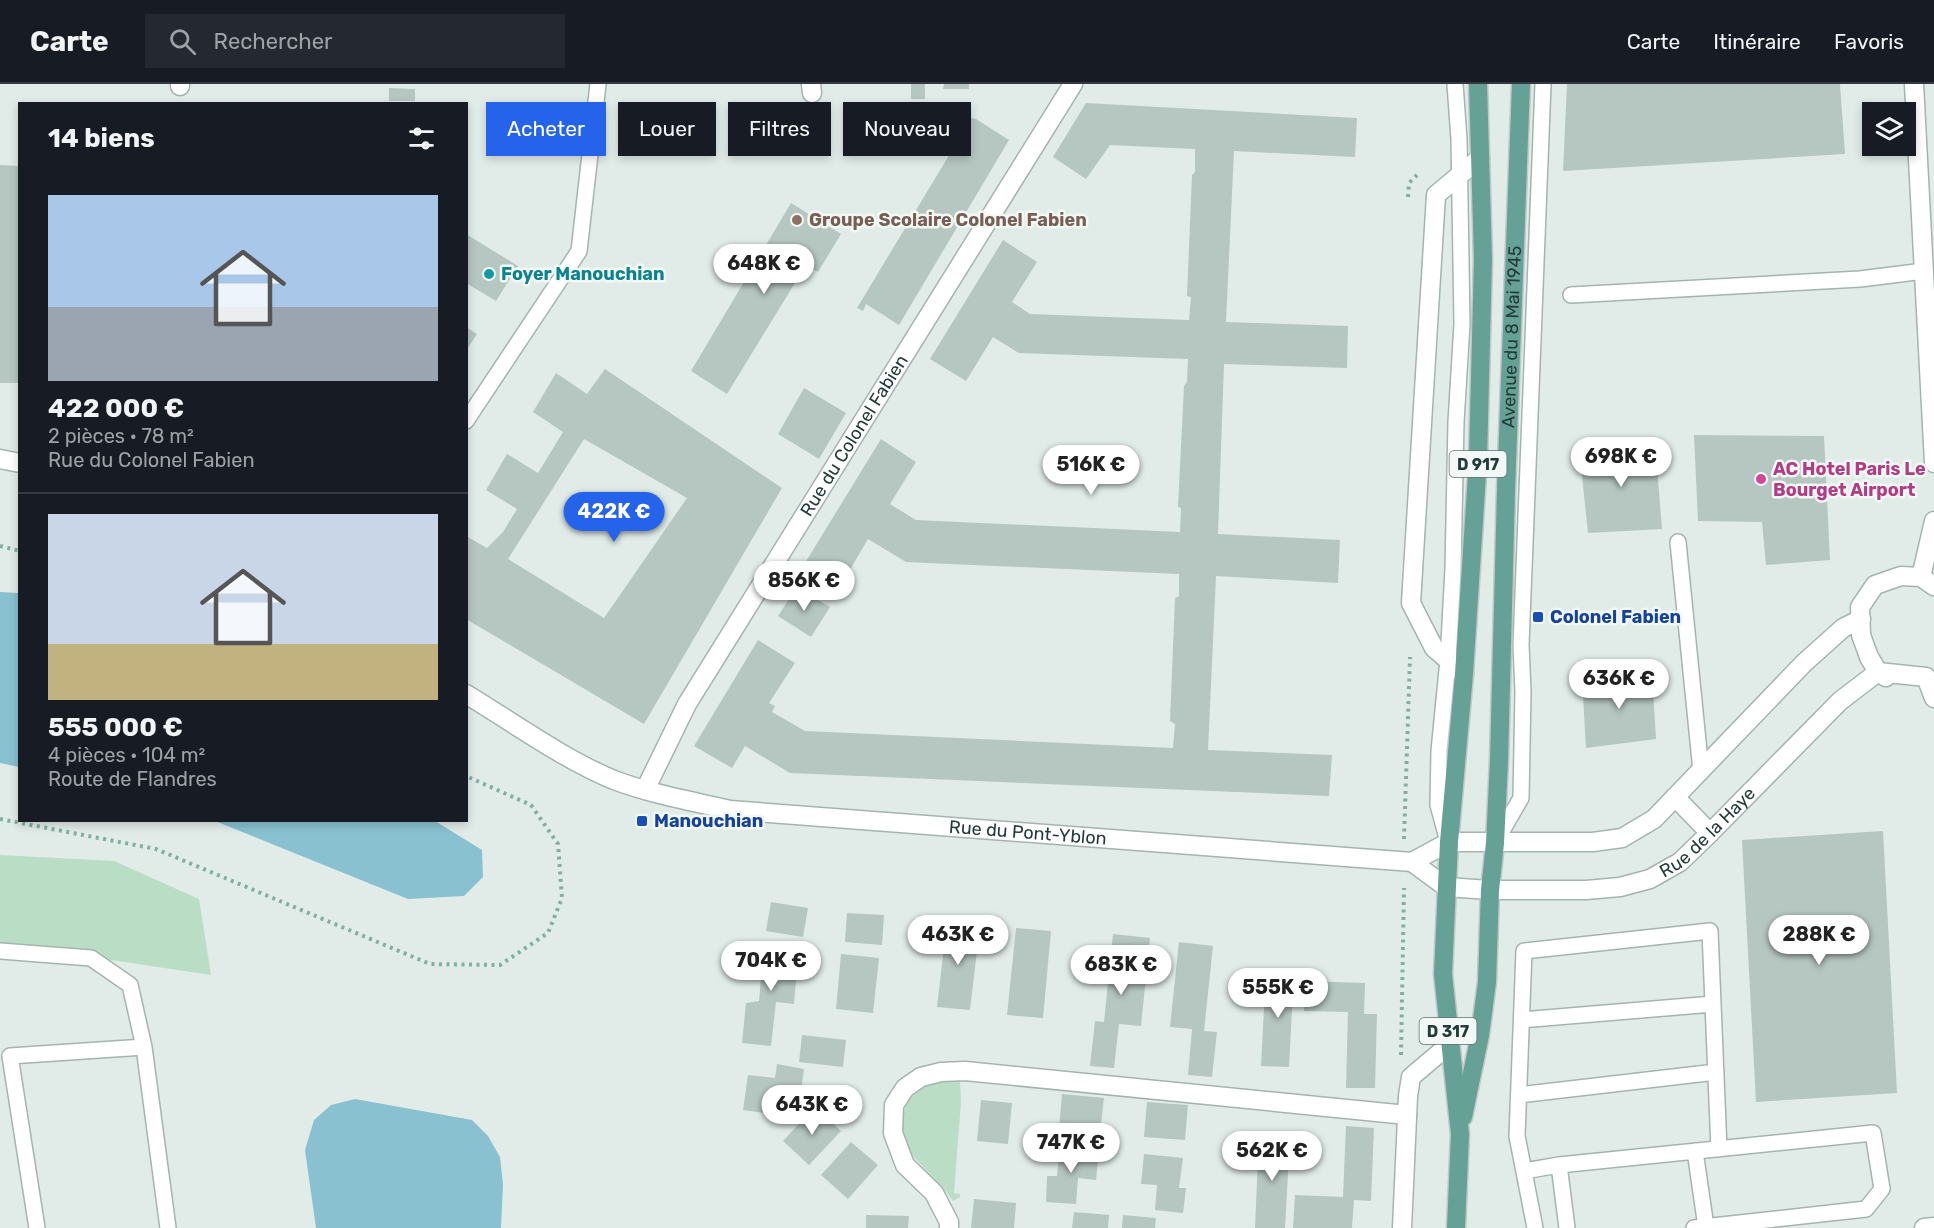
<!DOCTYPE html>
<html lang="fr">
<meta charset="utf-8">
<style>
body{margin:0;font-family:Rubik,sans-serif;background:#242831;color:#f1f3f6;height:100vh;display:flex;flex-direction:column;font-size:22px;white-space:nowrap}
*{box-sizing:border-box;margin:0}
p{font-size:20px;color:#9ea1a6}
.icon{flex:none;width:33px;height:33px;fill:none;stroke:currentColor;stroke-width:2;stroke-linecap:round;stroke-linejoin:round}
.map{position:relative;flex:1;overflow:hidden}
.drawer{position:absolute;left:18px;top:18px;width:450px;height:720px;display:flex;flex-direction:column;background:#171b24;border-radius:0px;box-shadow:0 3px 9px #0003}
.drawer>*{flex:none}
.top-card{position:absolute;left:486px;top:18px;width:570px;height:54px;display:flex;gap:12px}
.buttons{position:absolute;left:1862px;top:18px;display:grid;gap:12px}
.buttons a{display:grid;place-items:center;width:54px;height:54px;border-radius:0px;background:#171b24;box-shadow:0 3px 9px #0003;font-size:30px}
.price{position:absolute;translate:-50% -51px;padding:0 14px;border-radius:21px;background:#fff;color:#222;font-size:20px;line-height:39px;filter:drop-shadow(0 2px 3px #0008)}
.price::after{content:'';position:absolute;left:50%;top:36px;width:18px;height:14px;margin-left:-9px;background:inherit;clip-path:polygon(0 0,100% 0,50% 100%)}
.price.selected{background:#2563eb;color:#fff}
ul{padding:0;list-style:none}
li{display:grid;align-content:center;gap:12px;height:318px;padding:0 30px}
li+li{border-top:2px solid #363941}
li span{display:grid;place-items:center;height:186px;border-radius:0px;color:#555}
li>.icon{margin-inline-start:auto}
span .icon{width:108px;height:108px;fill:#fffc;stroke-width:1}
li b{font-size:26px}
h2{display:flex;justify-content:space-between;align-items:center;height:72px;padding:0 30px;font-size:26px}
.chip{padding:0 21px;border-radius:0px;background:#171b24;box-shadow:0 3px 9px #0003;font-size:21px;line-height:54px}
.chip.selected{background:#2563eb;color:#fff}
header{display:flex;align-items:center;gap:36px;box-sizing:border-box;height:84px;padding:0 30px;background:#171b24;border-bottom:2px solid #363941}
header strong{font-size:28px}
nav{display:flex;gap:33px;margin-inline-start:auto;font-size:21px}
.search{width:420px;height:54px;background:#242831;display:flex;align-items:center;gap:15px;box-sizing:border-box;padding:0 21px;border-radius:0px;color:#9ea1a6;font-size:22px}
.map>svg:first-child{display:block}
.green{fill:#baddc5}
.water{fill:#89c1d0}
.building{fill:#b6c6c1;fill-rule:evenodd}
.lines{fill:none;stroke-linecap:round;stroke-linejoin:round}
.service-casing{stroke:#a4b4af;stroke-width:18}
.minor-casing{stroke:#a4b4af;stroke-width:21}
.primary-casing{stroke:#c1c8c7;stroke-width:21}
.path{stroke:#82afa3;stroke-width:4;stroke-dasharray:3 4.5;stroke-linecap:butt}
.service{stroke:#fff;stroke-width:15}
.minor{stroke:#fff;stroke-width:18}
.primary{stroke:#66a195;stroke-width:18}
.education-dot{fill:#8d6e63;stroke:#f2f8f5;stroke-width:2}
.culture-dot{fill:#0f9aa8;stroke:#f2f8f5;stroke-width:2}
.hotel-dot{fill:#d1479c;stroke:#f2f8f5;stroke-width:2}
.transit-dot{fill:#1a4fb4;stroke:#f2f8f5;stroke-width:2}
.labels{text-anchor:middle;stroke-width:5;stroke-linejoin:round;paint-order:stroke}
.shield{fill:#f2f8f5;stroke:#607470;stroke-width:1.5}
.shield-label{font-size:16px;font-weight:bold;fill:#223c37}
.education-label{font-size:18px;font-weight:bold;fill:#785e54;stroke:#f2f8f5;text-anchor:start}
.culture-label{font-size:18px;font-weight:bold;fill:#0d838f;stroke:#f2f8f5;text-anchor:start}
.street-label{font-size:18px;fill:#223c37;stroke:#f2f8f5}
.hotel-label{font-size:18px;font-weight:bold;fill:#b23c85;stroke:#f2f8f5;text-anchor:start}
.transit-label{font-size:18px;font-weight:bold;fill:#164399;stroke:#f2f8f5;text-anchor:start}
</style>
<header>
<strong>Carte</strong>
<div class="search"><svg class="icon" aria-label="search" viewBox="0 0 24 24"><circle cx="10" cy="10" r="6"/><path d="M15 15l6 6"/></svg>Rechercher</div>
<nav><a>Carte</a><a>Itinéraire</a><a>Favoris</a></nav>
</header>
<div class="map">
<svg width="1934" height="1144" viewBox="0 0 1934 1144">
<rect width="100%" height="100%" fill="#e1ece8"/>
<path class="green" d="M0 771 114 777 199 815 211 891 71 870 0 868Z
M949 995 960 997 961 1018 954 1109 960 1110V1113L953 1117C945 1105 935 1095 925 1085 905 1064 893 1050 907 1020 916 1004 932 997 949 995Z"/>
<path class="water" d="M0 508 19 509V683L0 679Z
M215 737H435L482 766 483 793 464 812 408 815Z
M355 1015 472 1036 488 1052 500 1073 503 1100 501 1144H316L305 1066 314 1036 331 1021Z"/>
<path class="building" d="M911 0H925V15H911Z
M944 0H969V5H943Z
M1567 0H1840L1845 70 1563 87Z
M389 4 415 5V17H389Z
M1086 19 1357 34 1355 73 1234 67 1226 238 1348 242 1347 284 1224 280 1218 450 1340 456 1338 499 1216 492 1208 666 1332 671 1329 712 790 689 745 662 732 684 694 662 758 556 795 579 769 619 775 622 772 628 805 647 1173 664 1175 640 1170 637 1175 514 1179 512V490L906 478 868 455 841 501 805 479 881 355 916 378 890 420 916 436 1180 448 1181 424 1178 423 1184 302 1187 298 1188 275 1019 269 993 253 966 297 930 275 1003 156 1037 178 1012 218 1030 230 1189 236 1191 213 1187 212 1192 91 1195 88V65L1110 61 1086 95 1053 73Z
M626 28 660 29 666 71 626 72Z
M873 29 962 32 967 37 971 34 976 35 1009 56 899 241 866 220 863 227 857 224 951 68 937 61 873 59Z
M0 81 20 82V299H0Z
M791 119 841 150 818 188 806 181 727 310 691 287Z
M466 150 518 182 496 217 466 199Z
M466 243 477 250 466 267Z
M605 285 782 404 644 640 466 535V452L487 464 503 448 517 425 486 406 507 370 538 389 563 348 533 328 556 289 587 310ZM584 355 687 414 604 534 508 475Z
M804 304 846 329 819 375 778 350Z
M1694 351 1824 352 1830 476 1766 481 1762 438 1698 437Z
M1655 358 1662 445 1588 449 1579 363Z
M797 503 830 523 811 553 778 532Z
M1652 589 1656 655 1586 664 1582 595Z
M1883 747 1897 1009 1756 1018 1742 756Z
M771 818 808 824 803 853 766 847Z
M847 829 884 831 882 861 845 858Z
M947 837 980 841 970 926 937 923Z
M1016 844 1051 847 1043 934 1007 931Z
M1113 850 1150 854 1141 942 1119 940 1114 984 1090 982 1095 937 1104 938Z
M1179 858 1213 862 1204 947 1217 948 1212 993 1188 991 1192 945 1170 943Z
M764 859 799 862 794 920 776 918 771 962 742 959 746 919 759 917Z
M841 870 879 874 873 929 836 925Z
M1266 886 1294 887 1289 983 1261 982Z
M1305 897 1365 899 1364 930H1377L1375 1004H1346L1348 928 1304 927Z
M802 951 846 956 843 983 799 978Z
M777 980 804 985 800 1013 782 1011 779 1031 743 1026 748 991 775 994Z
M1062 1010 1104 1014 1100 1048 1059 1045Z
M981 1016 1012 1019 1008 1060 977 1057Z
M1147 1018 1188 1021 1185 1056 1144 1053Z
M815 1023 841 1047 809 1081 783 1057Z
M1346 1042 1374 1044 1371 1117 1354 1116 1352 1144H1293L1295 1111 1343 1113Z
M1259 1051 1290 1053 1285 1144H1255Z
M851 1058 878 1081 848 1115 821 1091Z
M1060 1062 1099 1067 1096 1096 1078 1094 1076 1120 1046 1118 1047 1092H1057Z
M1144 1070 1183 1074 1179 1104H1186L1183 1129 1155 1126 1157 1101 1141 1100Z
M974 1115 1016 1119 1014 1144H971Z
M1074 1128 1109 1131 1108 1144H1072Z
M866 1131 909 1132 908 1144H866Z
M1123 1131 1156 1134 1155 1144H1122Z"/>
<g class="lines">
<defs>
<path id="service" d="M1571 211 1860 195 1924 187
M466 337 579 167 598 0
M1678 458 1701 687
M1447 754 1438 721 1439 667 1448 576 1453 485 1456 338 1462 240 1459 55 1455 0
M1495 759 1521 714 1523 608 1521 561 1543 0
M0 867 91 874 130 901 144 963 168 1144
M1522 936 1713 920
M1519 1011 1716 988
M1695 1067 1706 1143
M1524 1087 1559 1081
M37 1144 10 972 144 963
M1535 1144 1517 1052 1524 867 1710 847 1719 1065
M1567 1144 1559 1081 1873 1049 1882 1105 1866 1125 1694 1144"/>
<g id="minor">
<path d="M811 0 812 9"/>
<path d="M1914 0 1934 379"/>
<path d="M180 2V0"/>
<path d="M0 375 20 379"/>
<path d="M1921 493 1934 437"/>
<path d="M1464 590 1434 564 1411 519 1436 111 1480 74"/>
<path d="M1886 593 1878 588 1869 573 1861 551 1860 523 1875 501 1901 492 1921 493 1934 502"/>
<path id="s1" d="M466 610C512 638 565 676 614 696 651 710 692 717 730 726L1412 778 1449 758H1593L1622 754 1654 735 1804 579 1843 544 1861 535"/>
<path id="s2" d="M645 706 687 620 1073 0"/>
<path d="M1675 713 1710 749"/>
<path id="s3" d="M1412 778 1446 803 1490 806H1586L1620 803 1650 795 1680 778 1710 749 1840 617 1878 588 1926 593 1934 614"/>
<path d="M949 1144V1138L934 1109 905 1081 893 1049 894 1021 905 1004 921 993 941 988 965 987 1407 1031"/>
<path d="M1402 1144 1408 1012 1411 993 1450 960"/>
<path d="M1924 1144 1934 1143"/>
</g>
<g id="primary">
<path id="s4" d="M1463 1033 1480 951 1487 898 1490 806 1495 759 1499 677 1506 406 1521 0"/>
<path d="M1456 1144 1460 1050 1443 890 1449 758 1464 590 1478 375 1483 175 1478 0"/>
</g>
</defs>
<use href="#service" class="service-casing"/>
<use href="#minor" class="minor-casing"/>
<use href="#primary" class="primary-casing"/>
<path class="path" d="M1408 113 1409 99 1417 91
M0 462 20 467
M0 735 156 765 430 880 500 881 548 849 562 814 558 760 531 721 466 692
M1404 755 1410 573
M1401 971 1404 804"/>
<use href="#service" class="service"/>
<use href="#minor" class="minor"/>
<use href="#primary" class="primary"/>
</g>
<circle class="education-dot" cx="797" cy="136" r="6"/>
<circle class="culture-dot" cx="489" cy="190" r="6"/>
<circle class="hotel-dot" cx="1761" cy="395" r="6"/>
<g class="transit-dot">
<rect x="1532" y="527" width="12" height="12" rx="3"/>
<rect x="636" y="731" width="12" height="12" rx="3"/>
</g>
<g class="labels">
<g class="shield">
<rect x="1449.5" y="367" width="57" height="26" rx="4.5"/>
<rect x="1419.5" y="934" width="57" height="26" rx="4.5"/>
</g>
<g class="shield-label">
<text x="1478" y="386">D 917</text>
<text x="1448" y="953">D 317</text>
</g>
<g class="education-label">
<text x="809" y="142">Groupe Scolaire Colonel Fabien</text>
</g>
<g class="culture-label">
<text x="501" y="196">Foyer Manouchian</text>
</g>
<g class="street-label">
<text dy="6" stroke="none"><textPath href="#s4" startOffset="783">Avenue du 8 Mai 1945</textPath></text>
<text dy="6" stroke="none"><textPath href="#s2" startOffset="412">Rue du Colonel Fabien</textPath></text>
<text dy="6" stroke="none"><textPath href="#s3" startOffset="322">Rue de la Haye</textPath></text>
<text dy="6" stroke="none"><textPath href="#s1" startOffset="590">Rue du Pont-Yblon</textPath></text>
</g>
<g class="hotel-label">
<text x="1773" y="391">AC Hotel Paris Le<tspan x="1773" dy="21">Bourget Airport</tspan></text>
</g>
<g class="transit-label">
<text x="1550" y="539">Colonel Fabien</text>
<text x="654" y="743">Manouchian</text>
</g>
</g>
</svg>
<div class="buttons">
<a><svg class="icon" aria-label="layers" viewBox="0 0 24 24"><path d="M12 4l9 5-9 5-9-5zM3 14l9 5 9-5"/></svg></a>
</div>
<b class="price" style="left:764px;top:211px">648K €</b>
<b class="price" style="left:1621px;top:404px">698K €</b>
<b class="price" style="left:1091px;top:412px">516K €</b>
<b class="price selected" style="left:614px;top:459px">422K €</b>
<b class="price" style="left:804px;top:528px">856K €</b>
<b class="price" style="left:1619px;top:626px">636K €</b>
<b class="price" style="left:958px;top:882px">463K €</b>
<b class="price" style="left:1819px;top:882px">288K €</b>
<b class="price" style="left:771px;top:908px">704K €</b>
<b class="price" style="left:1121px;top:912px">683K €</b>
<b class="price" style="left:1278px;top:935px">555K €</b>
<b class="price" style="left:812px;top:1052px">643K €</b>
<b class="price" style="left:1071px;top:1090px">747K €</b>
<b class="price" style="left:1272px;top:1098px">562K €</b>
<div class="top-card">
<a class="chip selected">Acheter</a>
<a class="chip">Louer</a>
<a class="chip">Filtres</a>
<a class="chip">Nouveau</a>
</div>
<section class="drawer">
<h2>14 biens<svg class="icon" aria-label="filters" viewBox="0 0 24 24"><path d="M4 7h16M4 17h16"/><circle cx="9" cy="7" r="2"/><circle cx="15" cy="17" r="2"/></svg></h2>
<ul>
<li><span style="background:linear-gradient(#a9c7e8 60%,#9aa5b1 0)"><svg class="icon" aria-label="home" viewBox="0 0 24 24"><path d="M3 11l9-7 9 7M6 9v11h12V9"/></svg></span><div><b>422 000 €</b><p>2 pièces · 78 m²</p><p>Rue du Colonel Fabien</p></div></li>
<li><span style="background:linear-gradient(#c9d6e8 70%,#c2b280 0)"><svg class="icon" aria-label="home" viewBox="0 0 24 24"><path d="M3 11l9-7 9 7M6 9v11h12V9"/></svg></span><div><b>555 000 €</b><p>4 pièces · 104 m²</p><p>Route de Flandres</p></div></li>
</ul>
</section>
</div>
